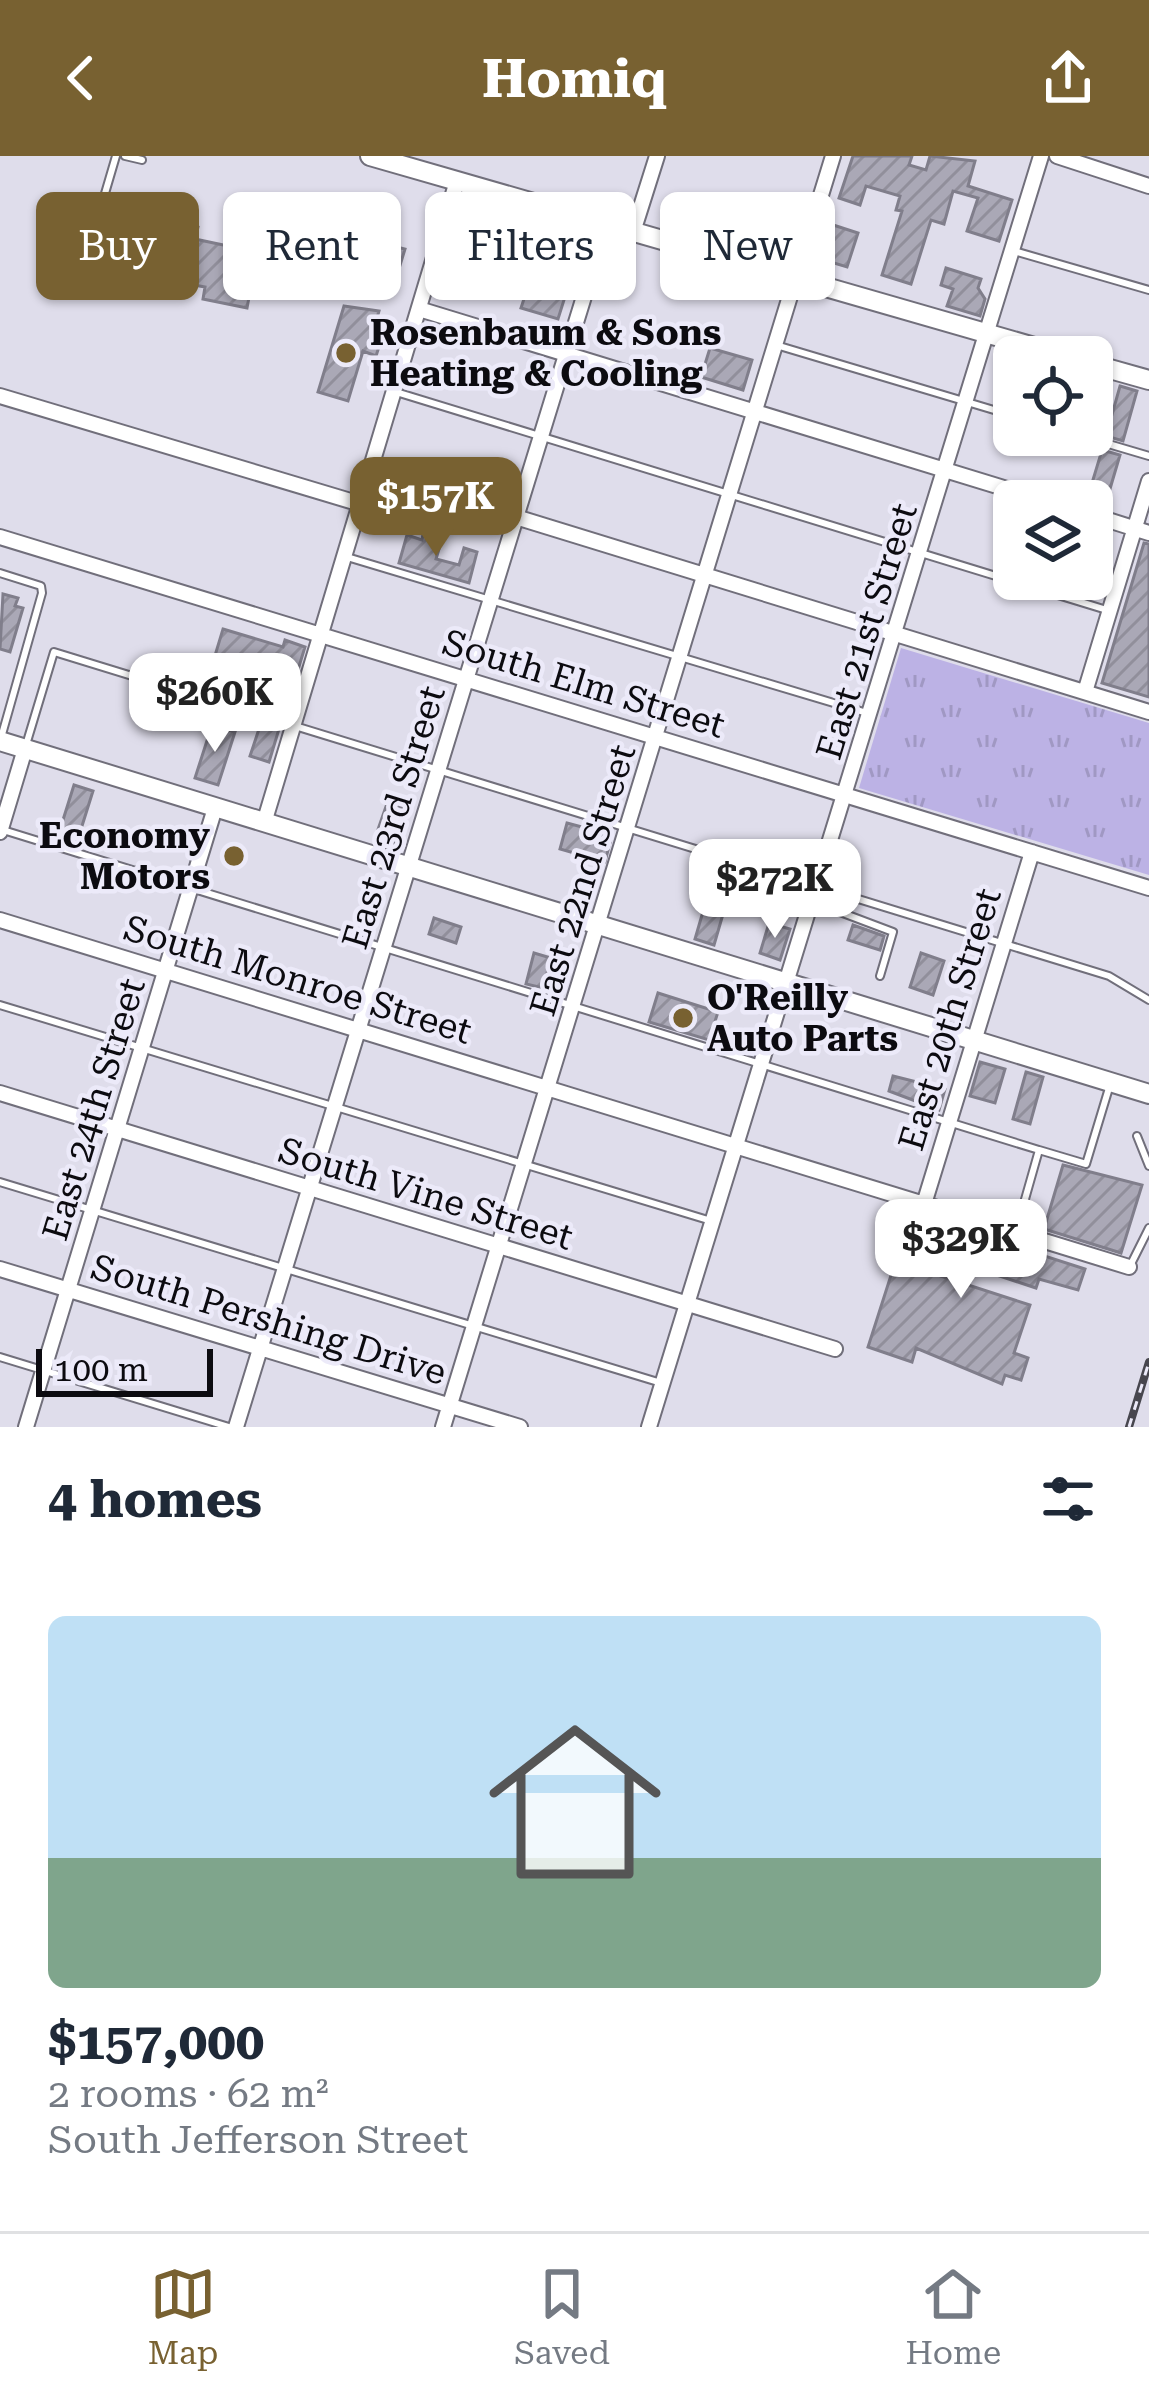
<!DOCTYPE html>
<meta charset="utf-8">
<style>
body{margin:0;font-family:"Roboto Serif",serif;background:#f2f2f3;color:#1f2937;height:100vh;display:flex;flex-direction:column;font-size:45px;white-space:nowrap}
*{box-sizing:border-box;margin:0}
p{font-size:39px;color:#747a83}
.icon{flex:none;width:66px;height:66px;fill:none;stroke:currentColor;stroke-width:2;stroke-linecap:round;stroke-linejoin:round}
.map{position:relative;height:1271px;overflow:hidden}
.details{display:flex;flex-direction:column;background:#fff;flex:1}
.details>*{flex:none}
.guide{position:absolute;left:36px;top:36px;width:1077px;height:108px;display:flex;gap:24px}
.buttons{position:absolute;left:993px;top:180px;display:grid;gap:24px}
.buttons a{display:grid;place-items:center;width:120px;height:120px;border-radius:18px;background:#fff;box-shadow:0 3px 9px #0004;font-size:60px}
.scale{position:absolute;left:36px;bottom:30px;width:177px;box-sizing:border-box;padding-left:12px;border:6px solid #0c0b10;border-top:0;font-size:33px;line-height:42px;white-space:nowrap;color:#0c0b10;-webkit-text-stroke:9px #eceaf9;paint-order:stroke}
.price{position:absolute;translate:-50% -102px;padding:0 27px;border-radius:24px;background:#fff;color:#222;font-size:39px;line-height:78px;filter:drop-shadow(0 3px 6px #0008)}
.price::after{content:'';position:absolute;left:50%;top:72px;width:36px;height:27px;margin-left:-18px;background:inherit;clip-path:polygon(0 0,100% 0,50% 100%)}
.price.on{background:#786131;color:#fff}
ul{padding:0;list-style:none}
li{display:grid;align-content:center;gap:24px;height:636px;padding:0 48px}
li+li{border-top:3px solid #e0e1e3}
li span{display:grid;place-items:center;height:372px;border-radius:18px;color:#555}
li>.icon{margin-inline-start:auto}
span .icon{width:216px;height:216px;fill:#fffc;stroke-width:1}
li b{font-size:51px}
h2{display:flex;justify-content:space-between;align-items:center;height:144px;padding:0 48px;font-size:51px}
.pill{padding:0 42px;border-radius:18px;background:#fff;box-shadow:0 3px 9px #0004;font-size:42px;line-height:108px}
.pill.on{background:#786131;color:#fff}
header{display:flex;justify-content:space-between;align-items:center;height:156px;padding:0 48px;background:#786131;color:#fff;font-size:54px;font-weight:700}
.dock{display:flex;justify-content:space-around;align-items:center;height:168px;border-top:3px solid #e0e1e3;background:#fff;font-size:33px;color:#747a83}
.dock a{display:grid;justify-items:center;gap:6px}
.dock .on{color:#786131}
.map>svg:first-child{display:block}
.grass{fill:url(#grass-tufts)}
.building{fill:url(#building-hatch);stroke:#807e8b;stroke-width:3}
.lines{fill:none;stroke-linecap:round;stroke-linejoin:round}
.service-casing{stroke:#716f7b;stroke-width:10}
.minor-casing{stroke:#716f7b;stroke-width:18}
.secondary-casing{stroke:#716f7b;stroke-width:22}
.service{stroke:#fff;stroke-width:6}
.minor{stroke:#fff;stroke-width:14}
.secondary{stroke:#fff;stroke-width:18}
.rail-casing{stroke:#47464e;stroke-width:8}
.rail{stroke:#eceaf9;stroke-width:3;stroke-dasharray:9;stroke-linecap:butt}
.poi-dot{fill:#786131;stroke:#eceaf9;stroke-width:4.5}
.labels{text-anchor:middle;stroke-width:9;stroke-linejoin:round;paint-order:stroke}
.poi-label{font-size:36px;font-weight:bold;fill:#0c0b10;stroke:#eceaf9;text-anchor:start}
.street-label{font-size:36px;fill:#0c0b10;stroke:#eceaf9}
</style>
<header><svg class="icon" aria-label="back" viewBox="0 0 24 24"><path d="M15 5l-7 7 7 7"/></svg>Homiq<svg class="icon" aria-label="share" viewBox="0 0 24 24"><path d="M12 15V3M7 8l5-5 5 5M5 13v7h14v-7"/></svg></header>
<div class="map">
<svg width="1149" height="1271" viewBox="0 0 1149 1271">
<defs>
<pattern id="grass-tufts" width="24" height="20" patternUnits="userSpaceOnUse" patternTransform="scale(3)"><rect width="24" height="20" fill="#bcb2e5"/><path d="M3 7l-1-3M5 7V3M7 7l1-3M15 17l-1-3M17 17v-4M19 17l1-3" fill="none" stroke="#a098c3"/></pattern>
<pattern id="building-hatch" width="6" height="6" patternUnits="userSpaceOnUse" patternTransform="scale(3)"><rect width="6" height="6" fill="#aaa8b6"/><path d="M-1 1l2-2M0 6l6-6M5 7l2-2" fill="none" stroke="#918f9b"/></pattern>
</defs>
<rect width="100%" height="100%" fill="#dfddeb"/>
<path class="grass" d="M901 492 1149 567V719L859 632Z"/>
<path class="building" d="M853 0H912L909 9 926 14 930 0 975 5 968 30 1012 44 999 85 967 75 978 42 953 35 944 68 931 64 911 128 882 119 902 55 896 54 900 40 866 30 860 49 839 42Z
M758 44 788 53 774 101 742 91Z
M824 66 858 77 847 111 814 101Z
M186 68 198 71 195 83 228 90 231 76 249 79 245 96 257 99 247 152 203 143 205 131 166 124 175 77 184 79Z
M545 79 581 90 558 163 521 152Z
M373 85 405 93 398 116 367 107Z
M946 112 981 123 978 132 985 143 980 160 947 150 953 133 941 129Z
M344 150 379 155 375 169 385 172 376 200 363 195 348 245 318 236Z
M710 192 752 204 743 234 701 221Z
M1120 230 1137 235 1123 285 1106 280Z
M1102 294 1120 299 1107 343 1089 337Z
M423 378 442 383 436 403 459 409 464 392 477 396 469 427 399 407 407 379 422 384Z
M1144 387 1149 388V541L1102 527Z
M3 438 18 442 15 450 23 452 10 496 0 493Z
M223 473 283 491 285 484 305 491 284 559 264 552 266 544 207 526Z
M261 567 279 573 269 606 250 600Z
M212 569 235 576 218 629 195 622Z
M74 629 93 635 76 689 57 683Z
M389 642 408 656 397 689 375 682Z
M567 667 612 679 605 706 560 693Z
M709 735 728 741 714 789 695 783Z
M434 762 461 771 456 787 429 778Z
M769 767 790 773 780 804 760 797Z
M853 769 884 780 880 794 848 784Z
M534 797 551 802 543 832 526 828Z
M921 797 944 805 933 839 910 831Z
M658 837 718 856 709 884 649 866Z
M980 906 1005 913 995 947 970 940Z
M1026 916 1043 921 1030 968 1013 963Z
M893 920 945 933 939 954 889 935Z
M1063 1009 1142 1029 1121 1097 1044 1073Z
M911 1057 1085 1113 1078 1134 1039 1123 1036 1132 927 1096 922 1114 1030 1149 1014 1197 1028 1202 1021 1224 1005 1219 1002 1228 916 1192 912 1206 868 1191Z"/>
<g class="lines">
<defs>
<path id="service" d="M125 0 142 4
M91 85 116 0
M1014 95 1149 134
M776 189 1014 260
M396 236 1110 455
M1078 279 1149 300
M347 401 867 557
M0 417 41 430 42 437 1 582
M26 589 54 496 1109 820 1149 844
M3 674 1039 994 1016 1075
M840 756 893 776 880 820
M0 849 708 1064
M1137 980 1149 1010
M1039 994 1086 1008 1109 932
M0 1026 658 1226
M1131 1108 1149 1072
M0 1201 229 1271"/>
<path id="minor" d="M1057 0 1149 30
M633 76 657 0
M419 153 1046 345
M0 240 364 349
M373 317 1149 556
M1092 359 1149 377
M0 381 1149 732
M1085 536 1149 325
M264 667 457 25
M0 676 25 593
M0 764 1129 1111
M0 937 835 1193
M924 1048 1032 696
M0 1113 520 1271
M26 1271 215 652
M236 1271 606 69
M443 1271 833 0
M649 1271 1041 0"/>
<path id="secondary" d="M370 0 1069 201
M1092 208 1149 224
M0 585 1149 938"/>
</defs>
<use href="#service" class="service-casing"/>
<use href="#minor" class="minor-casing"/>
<use href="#secondary" class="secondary-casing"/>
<use href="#service" class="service"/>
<use href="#minor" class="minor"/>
<use href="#secondary" class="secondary"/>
<defs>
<path id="rail" d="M1129 1271 1149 1206"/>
</defs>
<use href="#rail" class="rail-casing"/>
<use href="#rail" class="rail"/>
</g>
<g class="poi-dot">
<circle cx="346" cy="197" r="12"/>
<circle cx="234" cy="700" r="12"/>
<circle cx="683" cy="862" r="12"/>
</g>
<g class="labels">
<g class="poi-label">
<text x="370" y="189">Rosenbaum &amp; Sons<tspan x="370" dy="41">Heating &amp; Cooling</tspan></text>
<text x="210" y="692" text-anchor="end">Economy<tspan x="210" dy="41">Motors</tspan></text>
<text x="707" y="854">O'Reilly<tspan x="707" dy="41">Auto Parts</tspan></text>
</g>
<g class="street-label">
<text transform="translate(866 475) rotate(-73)" y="13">East 21st Street</text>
<text transform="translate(584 527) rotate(17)" y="13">South Elm Street</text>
<text transform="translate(393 661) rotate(-73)" y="13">East 23rd Street</text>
<text transform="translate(582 724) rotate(-73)" y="13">East 22nd Street</text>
<text transform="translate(298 823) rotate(17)" y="13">South Monroe Street</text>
<text transform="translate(949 863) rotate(-73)" y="13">East 20th Street</text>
<text transform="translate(93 953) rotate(-73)" y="13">East 24th Street</text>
<text transform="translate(426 1037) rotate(17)" y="13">South Vine Street</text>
<text transform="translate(269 1163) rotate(17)" y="13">South Pershing Drive</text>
</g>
</g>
</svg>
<div class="buttons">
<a><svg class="icon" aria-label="locate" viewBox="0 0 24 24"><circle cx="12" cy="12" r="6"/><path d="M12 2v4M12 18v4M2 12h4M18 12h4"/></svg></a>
<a><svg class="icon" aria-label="layers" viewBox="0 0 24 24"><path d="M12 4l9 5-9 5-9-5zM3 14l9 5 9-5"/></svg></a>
</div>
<div class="scale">100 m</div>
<b class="price on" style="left:436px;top:403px">$157K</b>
<b class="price" style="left:215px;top:599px">$260K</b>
<b class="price" style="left:775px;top:785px">$272K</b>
<b class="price" style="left:961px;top:1145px">$329K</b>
<div class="guide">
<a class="pill on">Buy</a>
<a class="pill">Rent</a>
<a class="pill">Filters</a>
<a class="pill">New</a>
</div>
</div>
<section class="details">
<h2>4 homes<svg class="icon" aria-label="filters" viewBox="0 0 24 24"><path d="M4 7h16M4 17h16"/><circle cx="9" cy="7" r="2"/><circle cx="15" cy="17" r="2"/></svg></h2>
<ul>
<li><span style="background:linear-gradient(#bfe0f5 65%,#7fa58c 0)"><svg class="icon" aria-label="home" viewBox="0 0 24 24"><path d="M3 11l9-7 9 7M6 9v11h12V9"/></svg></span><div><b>$157,000</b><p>2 rooms · 62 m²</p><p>South Jefferson Street</p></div></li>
</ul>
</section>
<nav class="dock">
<a class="on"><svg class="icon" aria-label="map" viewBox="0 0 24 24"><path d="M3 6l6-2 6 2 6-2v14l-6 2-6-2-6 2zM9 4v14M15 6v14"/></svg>Map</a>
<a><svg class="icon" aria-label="saved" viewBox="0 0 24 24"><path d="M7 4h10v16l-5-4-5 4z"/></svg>Saved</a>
<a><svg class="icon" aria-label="home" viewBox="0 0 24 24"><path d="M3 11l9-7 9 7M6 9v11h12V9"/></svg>Home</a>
</nav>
